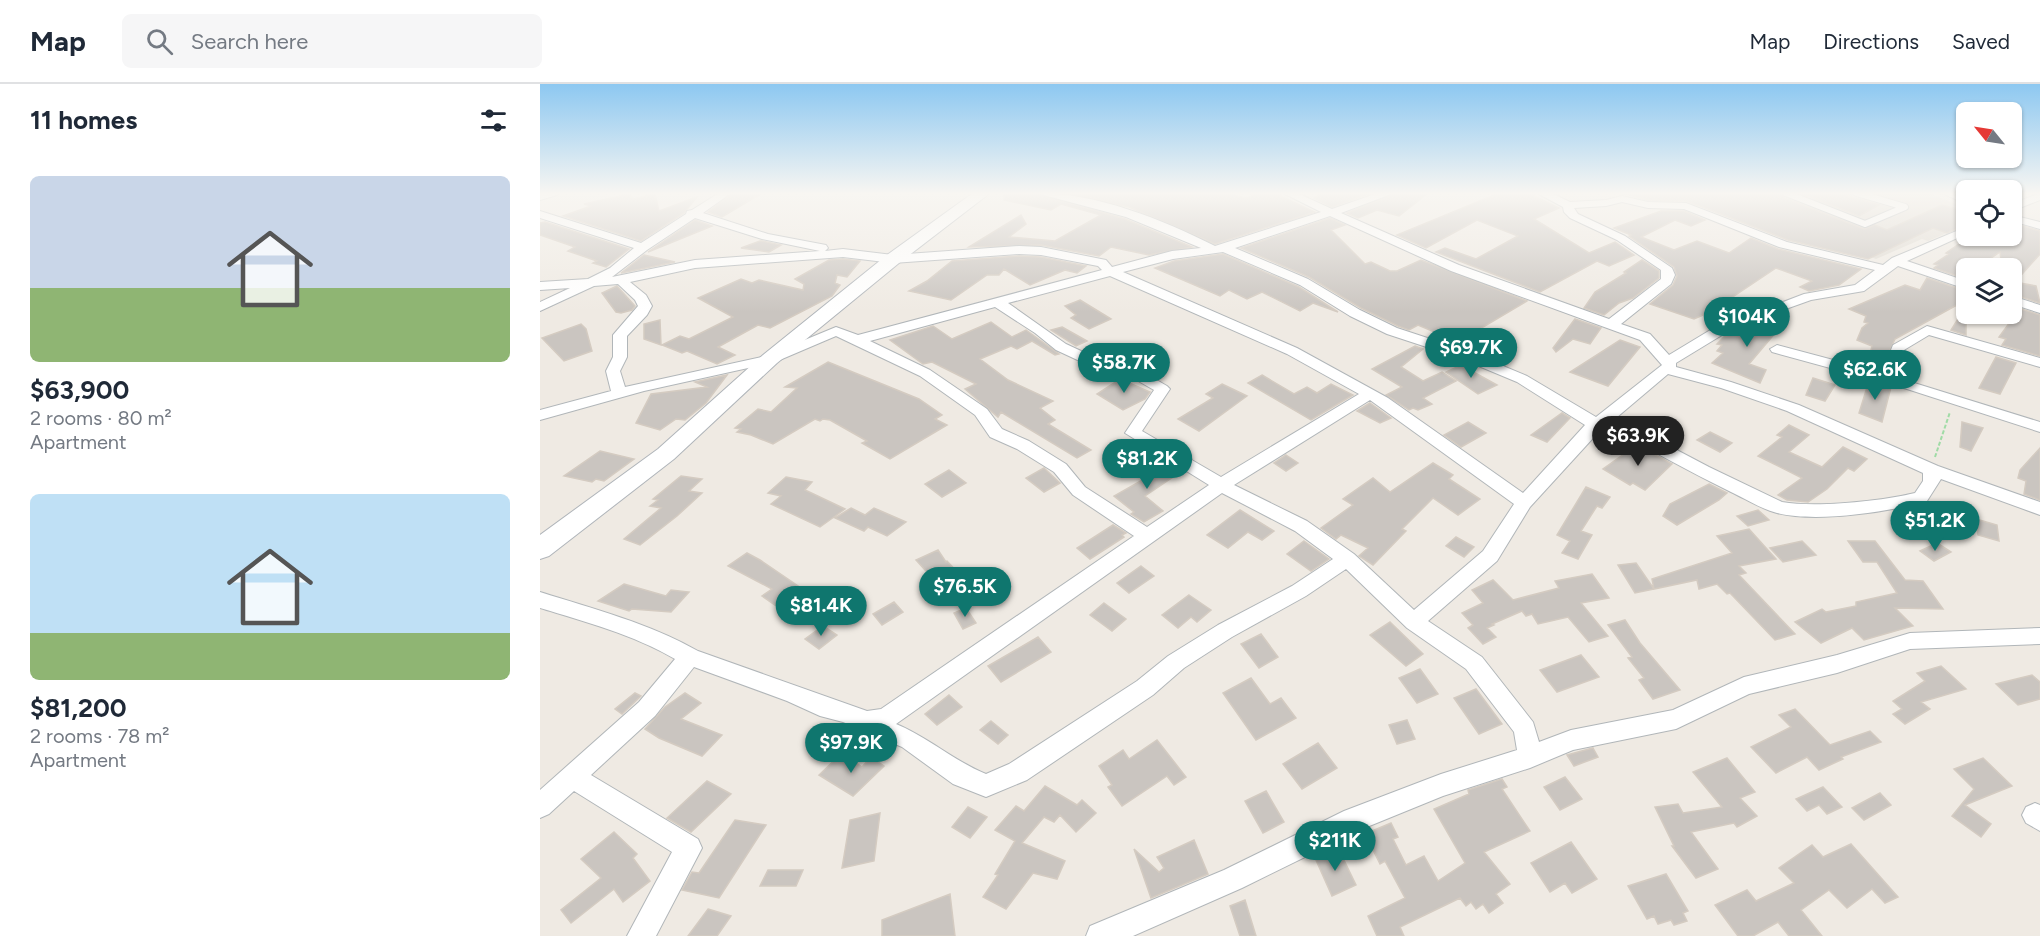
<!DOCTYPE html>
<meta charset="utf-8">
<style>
body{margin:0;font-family:Figtree,sans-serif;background:#f6f6f7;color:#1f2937;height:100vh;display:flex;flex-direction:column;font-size:22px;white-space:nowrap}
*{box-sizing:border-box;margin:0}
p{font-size:20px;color:#747a83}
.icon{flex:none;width:33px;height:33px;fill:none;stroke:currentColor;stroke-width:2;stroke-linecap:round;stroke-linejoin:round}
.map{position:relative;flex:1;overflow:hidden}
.drawer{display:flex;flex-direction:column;background:#fff;width:540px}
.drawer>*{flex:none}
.needle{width:39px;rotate:300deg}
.buttons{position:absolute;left:1416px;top:18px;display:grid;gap:12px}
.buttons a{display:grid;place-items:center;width:66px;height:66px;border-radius:9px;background:#fff;box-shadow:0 2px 4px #0004;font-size:30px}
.price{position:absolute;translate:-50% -51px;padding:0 14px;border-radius:21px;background:#0f766e;color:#fff;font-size:20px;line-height:39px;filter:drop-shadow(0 2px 3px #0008)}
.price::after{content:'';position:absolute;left:50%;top:36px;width:18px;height:14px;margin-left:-9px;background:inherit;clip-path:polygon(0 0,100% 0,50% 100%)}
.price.active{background:#222;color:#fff}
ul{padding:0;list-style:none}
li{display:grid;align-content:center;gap:12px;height:318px;padding:0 30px}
li span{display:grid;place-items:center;height:186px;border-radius:9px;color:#555}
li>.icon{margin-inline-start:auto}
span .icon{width:108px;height:108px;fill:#fffc;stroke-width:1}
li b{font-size:26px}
h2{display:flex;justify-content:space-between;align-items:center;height:72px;padding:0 30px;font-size:26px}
header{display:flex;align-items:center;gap:36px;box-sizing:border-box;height:84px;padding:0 30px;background:#fff;border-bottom:2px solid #e0e1e3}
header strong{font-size:28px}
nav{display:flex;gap:33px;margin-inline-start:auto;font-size:21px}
.search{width:420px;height:54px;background:#f6f6f7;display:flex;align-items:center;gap:15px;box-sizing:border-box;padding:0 21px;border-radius:9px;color:#747a83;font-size:22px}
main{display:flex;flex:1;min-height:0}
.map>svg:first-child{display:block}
.education{fill:#dfdad2}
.building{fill:#cac5c0;stroke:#d4cbc1;stroke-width:1.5}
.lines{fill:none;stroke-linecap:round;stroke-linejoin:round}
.lane-casing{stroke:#b1b6b9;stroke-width:8}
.street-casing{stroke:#b1b6b9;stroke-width:2}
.secondary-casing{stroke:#b0b5ba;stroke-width:2}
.path{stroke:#a0dba6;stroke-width:2;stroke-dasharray:4 2;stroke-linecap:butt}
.lane{stroke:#fff;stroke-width:6}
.street{fill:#fff;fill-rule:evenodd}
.secondary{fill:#fff;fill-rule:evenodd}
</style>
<header>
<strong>Map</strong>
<div class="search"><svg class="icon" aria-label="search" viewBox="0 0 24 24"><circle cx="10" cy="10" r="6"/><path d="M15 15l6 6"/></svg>Search here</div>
<nav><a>Map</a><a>Directions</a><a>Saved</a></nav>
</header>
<main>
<section class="drawer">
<h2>11 homes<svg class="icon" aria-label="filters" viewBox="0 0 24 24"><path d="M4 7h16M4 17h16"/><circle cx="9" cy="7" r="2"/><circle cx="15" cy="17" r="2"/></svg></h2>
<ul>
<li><span style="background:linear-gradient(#c9d6e8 60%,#8fb573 0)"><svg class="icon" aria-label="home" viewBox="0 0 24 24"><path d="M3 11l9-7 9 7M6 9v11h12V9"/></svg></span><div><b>$63,900</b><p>2 rooms · 80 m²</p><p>Apartment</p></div></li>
<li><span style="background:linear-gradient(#bfe0f5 75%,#8fb573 0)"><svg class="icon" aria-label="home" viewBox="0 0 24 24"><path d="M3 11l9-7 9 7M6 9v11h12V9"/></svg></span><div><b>$81,200</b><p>2 rooms · 78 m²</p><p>Apartment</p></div></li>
</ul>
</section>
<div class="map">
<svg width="1500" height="852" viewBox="0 0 1500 852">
<rect width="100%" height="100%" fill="#efeae3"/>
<path class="education" d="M1175 109H1388L1426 124V141L1388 157 1382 155 1336 175Z"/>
<path class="building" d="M193 109H222L182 133 168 128Z
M464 109H494L585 135 652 163 609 171 571 163 559 172 501 161 429 163 481 131 486 140 469 153 515 157 561 131 521 120 511 126 464 116Z
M527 109H683L707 114 718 109H734L775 128 675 160 589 123Z
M783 109H831L792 123 774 114Z
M856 109H888L859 132 837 126 818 134 807 129Z
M959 109H988L1019 124 994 135 1049 169 1075 158 1094 171 1069 182 1057 177 1000 208 896 168 905 164 936 175 978 152 937 136 886 164 857 151Z
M1082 109H1241L1244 114 1324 145 1335 141 1347 146 1402 121 1426 127V141L1407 149 1393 144 1328 175 1248 156 1147 117 1108 116Z
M1261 109H1282L1291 112 1296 109 1339 121 1319 132Z
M89 110 93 115 115 110 119 127 157 113 144 129 101 157 23 132 51 122 44 120Z
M1121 127H1144L1165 136 1151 142 1135 136 1101 153 1134 166 1157 157 1189 169 1211 154 1238 165 1321 185 1299 201 1269 207 1260 203 1272 197 1236 184 1170 228 1154 235 1110 220 1133 201 1137 192 1134 183 1089 152 1091 151 1074 144Z
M790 134 805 141 791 146 825 180 831 178 850 187H857L881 176 987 217 918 258 878 241 869 246 858 242 821 224 769 193 701 164Z
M155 136 172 142 108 168Z
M5 138 89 165 66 183 53 179 57 177 28 167 35 163 0 151V139Z
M1472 139 1500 147V170L1475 198 1496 202 1500 219 1472 210V184H1462L1460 168 1436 184H1426V195L1394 184 1398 181 1394 180 1409 170 1406 169 1426 155 1423 154 1426 152V155L1432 152H1472Z
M220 157H222L241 161 229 168 201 164Z
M683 170 759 203 798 228 773 219 760 227 722 208 707 215 689 206 680 212 615 184 634 177Z
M104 171 135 178 81 189Z
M479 172 501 173 546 182 537 189 525 186 490 201 464 185 459 191H447L411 216 369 207 387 197 412 177Z
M303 175 320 177 307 193 297 191 295 199 300 201 292 212 230 244 218 241 178 263 195 271 177 280 147 267 142 269 122 261 140 252 149 255 193 233 158 214 201 195 212 199 219 196 263 206 264 200 255 195 289 176Z
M1102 176 1119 187V194L1093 214 1079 219 1064 231 1044 224 1055 208 1086 189 1084 188Z
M1387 194 1426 207V216L1355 255 1341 286 1333 284 1332 279 1328 278 1332 262 1317 256 1322 244 1328 239 1324 238 1326 232 1309 225 1365 201 1380 206Z
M77 202 95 222 92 226 81 229 76 228 62 209Z
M540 216 571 235 549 245 531 234 536 231 525 222Z
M1426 222V251L1411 246Z
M1472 222 1500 231V272L1462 261 1466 255 1459 253 1473 234Z
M1240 230 1248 234 1209 280 1226 286 1220 299 1172 279 1183 269 1177 267 1182 261 1177 260 1184 253 1229 237Z
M1035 235 1061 244 1050 260 1033 255 1016 268 1013 264Z
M120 236 121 261 104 255V240Z
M451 238 472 253 486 246 519 270 515 271 492 257 477 265 471 262 440 275 468 296 513 317 500 324 515 336 508 340 551 366 537 374 461 328 458 333 425 305 436 300 392 278 383 280 350 256 393 242 412 255Z
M41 240 46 245 52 267 24 277 2 254Z
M522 243 547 257 536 262 511 246Z
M1080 256 1100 263 1068 302 1030 288Z
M875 262 883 265 861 283 883 297 902 288 916 297 883 314 892 320 878 326 873 324 869 326 846 311 862 303 832 285Z
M1456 273 1476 279 1460 310 1439 304Z
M288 278 379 315 402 331 395 335 407 341 350 375 322 359 327 357 290 336 283 335 280 337 275 335 233 360 211 351 197 348 201 345 195 344 218 325 231 328 257 304 245 303Z
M921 281 937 290 957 301 938 310 906 288Z
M187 291 166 319 145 336 136 335 120 346 96 339 111 310 167 303 155 298Z
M722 291 754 310 767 303 777 309 791 300 813 311 771 336 708 299Z
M1273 294 1295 301 1285 317 1266 311Z
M580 295 587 298 610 308 605 315 583 326 557 310Z
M1329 297 1351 303 1342 338 1319 329Z
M682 300 707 312 659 347 638 335 673 314 666 310Z
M830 319 851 334 840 339 817 327Z
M1022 329 1030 334 1007 358 991 351Z
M928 338 946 349 921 363 904 351Z
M1422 338 1443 344 1431 367 1420 363Z
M1249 341 1269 351 1249 368 1282 383 1303 363 1327 375 1314 387 1308 384 1287 405 1268 418 1247 416 1238 411 1262 394 1218 372 1242 353 1237 351Z
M1170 348 1192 359 1180 368 1157 356Z
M1097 361 1132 380 1105 406 1093 399 1090 401 1063 385Z
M1500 364V416L1484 410 1486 397 1478 394 1480 386Z
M60 367 94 375 64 397 56 395 52 398 24 392Z
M746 371 758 379 746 387 734 379Z
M614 376 625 383 631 380 642 387 605 412 623 427 604 438 591 430 594 428 574 412 606 394 597 388Z
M893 379 913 391 909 395 940 415 918 431 893 414 862 445 866 447 833 481 819 472 828 464 801 451 796 455 781 444 813 421 803 415 833 394 850 408Z
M504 384 520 399 504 408 486 394Z
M409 386 426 399 402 413 385 400Z
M141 392 162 395 149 407 162 409 137 432 100 461 84 455 121 424 110 422 118 416 113 415Z
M246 393 272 398 265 406 305 425 280 443 231 420 241 412 228 409Z
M1169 400 1187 409 1179 416 1137 441 1123 432 1130 420Z
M1046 403 1070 413 1062 424 1057 422 1041 447 1052 451 1038 475 1022 469 1030 457 1017 451Z
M311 424 325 431 334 424 366 438 347 452 328 443 324 447 295 434Z
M700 426 734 447 722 456 708 448 688 464 667 451Z
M1218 426 1229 436 1208 442 1197 432Z
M1436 435 1457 441 1459 457 1438 451Z
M573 441 586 449 582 451 584 453 550 475 537 464Z
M1209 445 1236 475 1199 482 1206 489 1199 491 1255 550 1235 556 1190 509 1187 510 1177 500 1159 505 1157 496 1114 505 1112 495 1192 469 1177 452Z
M916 453 934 463 924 473 906 462Z
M764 457 789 475 771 487 747 470Z
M1262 457 1276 471 1243 478 1230 464Z
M1308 457H1335L1365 496 1383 497 1403 525 1355 524 1373 542 1324 556 1312 544 1281 559 1255 538 1282 525 1286 528 1316 522V518L1357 509 1337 478H1323Z
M1397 459 1411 468 1394 477 1380 467Z
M398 466 406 478 407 477 425 496 404 507 376 476Z
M207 469 220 476 261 504 235 521 222 512 232 505 188 482Z
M1096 479 1114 505 1095 509 1078 481Z
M601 482 614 492 589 509 577 499Z
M1052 490 1069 514 1041 519 1068 552 1049 558 1028 533 998 540 992 530 986 532 982 527 952 540 954 541 947 544 956 553 943 560 928 544 933 541 922 529 943 519 932 506 953 496 973 516 1019 504 1015 497Z
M84 500 126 512 131 506 149 508 131 528 92 525 89 527 58 517Z
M649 511 671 526 657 538 651 533 638 544 622 531Z
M354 518 363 528 342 541 333 530Z
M564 519 586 535 572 547 550 531Z
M426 524 436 539 423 545 414 529Z
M1085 536 1100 559 1140 606 1113 615 1099 596 1104 594 1088 574 1092 573 1068 541Z
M850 538 883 570 866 582 830 551Z
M283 542 297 551 279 565 265 555Z
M721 550 738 573 719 584 701 560Z
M498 553 511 568 461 598 448 582Z
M1041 571 1059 593 1017 608 1000 586Z
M1401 582 1426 605 1381 618 1390 625 1365 640 1353 630 1362 625 1353 617 1385 597 1377 589Z
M880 585 898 610 877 619 859 594Z
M1492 591 1500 598V615L1478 621 1456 600Z
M711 594 730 620 741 614 756 634 716 656 683 609Z
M936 605 962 640 939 650 914 614Z
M95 609 101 612 82 630 75 625Z
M145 609 161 619 141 635 182 651 162 672 119 654 105 645 125 623Z
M409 611 422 623 397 641 385 630Z
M1255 625 1290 661 1330 647 1341 658 1301 673 1303 675 1279 686 1267 673 1236 689 1211 663 1251 643 1239 631Z
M867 636 875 655 857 660 849 641Z
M451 637 468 651 458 660 440 646Z
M296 649 309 655 294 671 281 664Z
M617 656 646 693 634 701 627 692 582 722 568 703 572 701 559 682 583 666 589 675Z
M778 659 797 684 762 705 743 680Z
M1053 664 1058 673 1034 682 1027 671Z
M302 669 322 683 331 673 344 682 313 712 279 691Z
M1187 674 1215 708 1200 714 1217 732 1197 743 1194 739 1151 748 1178 785 1156 794 1132 762H1134L1115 723 1138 720 1143 729 1182 723 1153 688Z
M1443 674 1472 702 1425 721 1451 740 1441 753 1412 732 1434 705 1414 685Z
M1025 693 1042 715 1020 726 1004 703Z
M962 695 967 703 962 705 990 747 944 768 970 800 956 810 963 819 949 829 943 820 936 825 931 818 926 822 920 814 860 843 864 852H837L828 832 865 814 845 777 840 780 825 750 851 739 858 753 853 755 866 781 884 772 898 797 925 779 894 725 929 710 928 706Z
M167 697 191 710 151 748 127 734Z
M505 702 537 721 542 716 556 729 536 748 520 731 514 738 504 733 482 759 525 777 517 795 493 789 466 825 443 813 458 791 455 790 475 757 455 746 476 722 484 727Z
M1283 703 1302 723 1287 730 1279 721 1267 727 1256 715Z
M726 707 744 738 723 749 705 717Z
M1340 709 1351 721 1324 736 1312 724Z
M428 723 447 733 430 754 412 743Z
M340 729 334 777 302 784 310 736Z
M195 736 226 741 179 814 142 806 152 788 159 789Z
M74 748 97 770 93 774 110 797 83 818 74 805 31 839 21 826 61 794 41 775Z
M654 756 668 790 611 814 594 765 619 788 624 784 617 773Z
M1031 758 1057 795 1032 809 1025 799 1010 808 991 779Z
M1311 760 1358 813 1345 819 1332 805 1307 824 1289 806 1261 826 1282 852H1249L1238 838 1213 852H1198L1175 821 1207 806 1216 817 1254 799 1239 784 1272 761 1283 773Z
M798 764 816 801 792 812 775 774Z
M228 786H263L256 802H220Z
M1126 790 1148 827 1143 829 1147 837 1134 841 1131 836 1118 840 1114 832 1107 835 1088 802Z
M410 810 415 852H342V836Z
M705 816 716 852H700L690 822Z
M168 825 191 832 177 852H148Z"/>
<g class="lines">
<defs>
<path id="lane" d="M1246 109 1325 140 1365 123 1317 109"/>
<path id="street" d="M18 109 17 111 0 116V110Z
M179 109H191L163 129 228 150 286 161 288 164 285 167 303 165 353 171 479 162 501 163 566 176 572 183 632 167 661 164 586 133 496 109C557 109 621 135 675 162L781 128 743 109H757L792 125 838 109H854L801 129 919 181 1069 235 1121 195V186L1077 156 1030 134 1024 128 1023 123 997 109H1011L1030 118 1066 116 1082 112 1108 118 1146 119 1247 158 1343 181 1352 174 1426 143V150L1367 177 1426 197V205L1358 182 1324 207 1271 216 1243 226 1228 235 1182 251 1136 279V283L1191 298 1259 321 1398 382 1500 418V431L1401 395 1387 417C1349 428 1276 439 1237 429 1221 425 1206 415 1191 408 1148 387 1107 364 1065 341L990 423 957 477 888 537 942 573 993 638 999 658 1031 646 1133 626 1204 593 1297 571 1370 549 1500 544V560L1370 565 1297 589 1209 610 1136 645 1033 666 990 684 903 712 822 745 702 804 593 852H546L550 842 684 786 804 727 901 690 977 666 974 648 926 585 867 544 806 485 766 512 692 553 644 584 613 611 487 696 446 713 413 700 362 663 303 638 280 632 247 617 154 583 115 632 51 691 158 755 162 764 116 852H87L132 768 34 707 9 730 0 734V706L99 618 135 575C94 551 46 538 0 524V508C54 525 108 539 158 567L327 627 341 625 594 452 533 411 514 388 477 365 450 353 435 331 380 292 296 252 235 278 104 307 0 336V326L71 307 66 287 73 273V251L98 222 95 216 78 200 54 202 0 227V218L30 204 0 206V198L48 195 70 184 94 164 0 134V127L101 159 146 130 147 127 152 126ZM1082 118 1108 124 1144 125 1239 163 1335 186 1315 201 1264 210 1172 245 1129 271 1110 250 1081 240 1131 200 1135 191 1132 184 1085 152 1038 130 1034 124 1066 122ZM790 132 911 187 1100 256 1122 281 1056 333 987 292 927 267 857 244 820 226 768 195 695 164ZM155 134 222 155 280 167 155 176 72 193 107 166ZM683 168 760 201 810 232 847 250 917 273 977 298 1045 341 983 409 848 314 757 264 583 188 633 175ZM479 170 501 171 558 182 562 186 318 251 296 243 226 272 85 303 80 287 87 273V252L107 231 112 222 106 211 90 198 155 184 303 173 353 179ZM570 192 747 270 819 310 681 393 602 347 630 305 627 302 596 284 554 273 526 260 468 219ZM455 223 495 249 516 266 544 279 586 290 614 306 585 349 669 401 607 443 545 403 526 380 489 357 462 345 447 325 390 286 330 257ZM1128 290 1181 304 1247 327 1383 389V397L1375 409C1342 417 1276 424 1242 418L1169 383 1076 334ZM830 316 974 420 943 467 874 526 814 470 767 437 694 401ZM682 409 755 447 793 475 752 502 678 541 628 572 597 597 469 680 446 690C414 677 388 653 356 640Z
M1402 109H1416L1426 113V120Z
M1500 109V116L1472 127V120Z
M1472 131 1500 138V145L1472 137Z
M1472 212 1500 221V229L1472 220Z
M1387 242 1500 274V283L1389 251 1364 266 1355 293 1500 338V348L1367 305 1232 268 1230 265 1237 261 1342 289 1353 261Z
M1495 719 1500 721V747L1486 739 1482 731 1486 723Z"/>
<path id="secondary" d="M433 109H450L359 179 237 279 134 375 9 472 0 475V451L118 365 223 271 347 171Z"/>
</defs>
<use href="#lane" class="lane-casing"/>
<use href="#street" class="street-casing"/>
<use href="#secondary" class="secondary-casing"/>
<path class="path" d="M1395 373 1410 328"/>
<use href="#lane" class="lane"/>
<use href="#street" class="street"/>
<use href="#secondary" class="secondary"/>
</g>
<linearGradient id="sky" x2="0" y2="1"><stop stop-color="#8dc8f1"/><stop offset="0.48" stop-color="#f8f6f2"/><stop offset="1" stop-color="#f8f6f2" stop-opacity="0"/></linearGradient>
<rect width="1500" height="228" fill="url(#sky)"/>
</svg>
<div class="buttons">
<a><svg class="needle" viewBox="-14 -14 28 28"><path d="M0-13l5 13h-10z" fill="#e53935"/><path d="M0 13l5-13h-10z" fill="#747a83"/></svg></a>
<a><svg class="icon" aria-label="locate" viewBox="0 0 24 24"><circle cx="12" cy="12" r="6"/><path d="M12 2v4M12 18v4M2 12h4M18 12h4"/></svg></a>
<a><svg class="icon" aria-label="layers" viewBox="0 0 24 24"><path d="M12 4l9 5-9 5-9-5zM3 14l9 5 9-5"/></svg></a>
</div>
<b class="price" style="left:1207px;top:264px">$104K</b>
<b class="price" style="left:931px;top:295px">$69.7K</b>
<b class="price" style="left:584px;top:310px">$58.7K</b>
<b class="price" style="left:1335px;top:317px">$62.6K</b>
<b class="price active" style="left:1098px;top:383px">$63.9K</b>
<b class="price" style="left:607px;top:406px">$81.2K</b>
<b class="price" style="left:1395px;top:468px">$51.2K</b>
<b class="price" style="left:425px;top:534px">$76.5K</b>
<b class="price" style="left:281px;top:553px">$81.4K</b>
<b class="price" style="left:311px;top:690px">$97.9K</b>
<b class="price" style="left:795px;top:788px">$211K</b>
</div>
</main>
